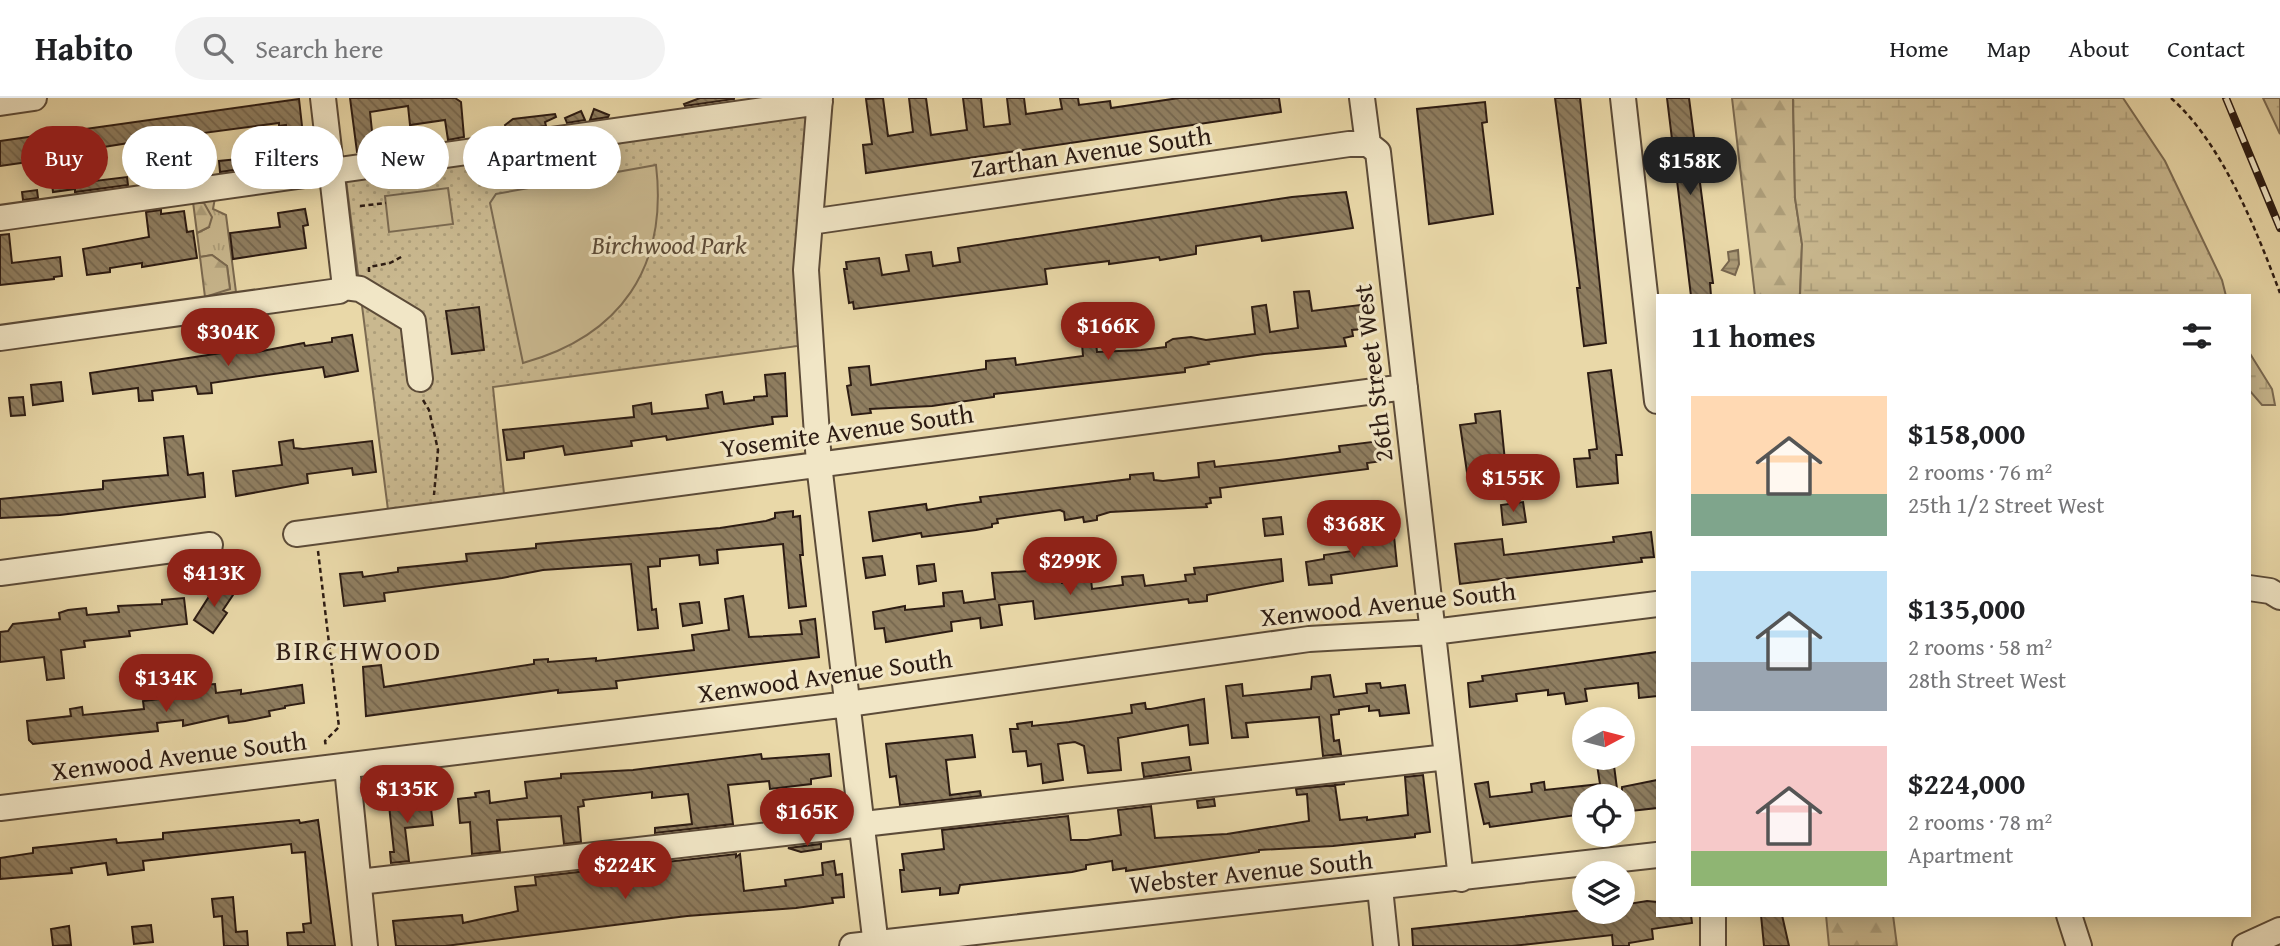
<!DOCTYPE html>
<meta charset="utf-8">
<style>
body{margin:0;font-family:"Gentium Book Plus",serif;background:#f2f2f2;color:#202124;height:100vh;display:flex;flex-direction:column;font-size:26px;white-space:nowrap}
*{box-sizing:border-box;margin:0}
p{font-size:23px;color:#757577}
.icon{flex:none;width:38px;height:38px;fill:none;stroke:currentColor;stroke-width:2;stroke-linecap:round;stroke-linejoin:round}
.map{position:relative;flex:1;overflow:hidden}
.drawer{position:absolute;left:1656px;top:196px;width:595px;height:623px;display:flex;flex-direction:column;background:#fff;border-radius:0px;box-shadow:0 4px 18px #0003}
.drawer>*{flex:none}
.banner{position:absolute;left:21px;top:28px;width:665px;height:63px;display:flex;gap:14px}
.needle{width:46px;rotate:83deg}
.fabs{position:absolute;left:1572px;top:609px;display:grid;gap:14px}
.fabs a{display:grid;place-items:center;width:63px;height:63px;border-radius:50%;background:#fff;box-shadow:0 4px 18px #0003;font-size:35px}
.price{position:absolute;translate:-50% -60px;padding:0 16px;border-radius:24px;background:#8f2418;color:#fff;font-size:23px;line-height:46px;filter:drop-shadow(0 2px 4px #0008)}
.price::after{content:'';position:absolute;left:50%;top:42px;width:21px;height:16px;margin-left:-10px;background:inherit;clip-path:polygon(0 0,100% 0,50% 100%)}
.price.on{background:#222;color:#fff}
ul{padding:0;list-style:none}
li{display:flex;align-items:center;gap:21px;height:175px;padding:0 35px}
li span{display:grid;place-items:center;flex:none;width:196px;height:140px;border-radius:0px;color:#555}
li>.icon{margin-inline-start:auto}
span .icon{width:84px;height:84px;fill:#fffc;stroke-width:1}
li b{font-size:30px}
h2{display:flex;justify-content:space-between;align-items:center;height:84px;padding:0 35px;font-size:30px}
.tag{padding:0 24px;border-radius:32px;background:#fff;box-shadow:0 4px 18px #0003;font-size:24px;line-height:63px}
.tag.on{background:#8f2418;color:#fff}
header{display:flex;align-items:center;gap:42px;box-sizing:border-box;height:98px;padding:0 35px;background:#fff;border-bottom:2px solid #e0e0e0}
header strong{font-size:33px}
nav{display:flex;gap:38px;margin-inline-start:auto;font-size:24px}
.search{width:490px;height:63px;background:#f2f2f2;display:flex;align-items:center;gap:18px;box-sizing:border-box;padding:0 24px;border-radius:38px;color:#757577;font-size:26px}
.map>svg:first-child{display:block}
.grass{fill:url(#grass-tufts);stroke:#7b6a51;stroke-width:2}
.forest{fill:url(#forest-firs);stroke:#7b6a51;stroke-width:2}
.wetland{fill:url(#wetland-marsh);stroke:#7b6a51;stroke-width:2}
.park{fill:url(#park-dots);stroke:#7b6a51;stroke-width:2}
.pitch{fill:#c9b88f;stroke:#7b6a51;stroke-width:2}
.water{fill:url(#water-rules);stroke:#77664e;stroke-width:2}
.building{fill:url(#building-back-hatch);stroke:#2d1c13;stroke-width:2}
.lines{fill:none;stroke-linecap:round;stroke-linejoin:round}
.minor-casing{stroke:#5c4b38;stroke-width:28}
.path{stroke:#2d1c13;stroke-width:2.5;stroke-dasharray:5 3.5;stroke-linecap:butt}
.minor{stroke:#f1e6c6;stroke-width:24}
.rail-casing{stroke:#2d1c13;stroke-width:8}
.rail{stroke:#f1e6c6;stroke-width:5;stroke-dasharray:16;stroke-linecap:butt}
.labels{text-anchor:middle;stroke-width:6;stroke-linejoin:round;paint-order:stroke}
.street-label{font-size:26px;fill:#2d1c13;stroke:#f1e6c6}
.park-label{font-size:26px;font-style:italic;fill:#5c4b38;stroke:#f1e6c6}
.neighbourhood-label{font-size:28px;letter-spacing:2px;fill:#2d1c13;stroke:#f1e6c6}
</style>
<header>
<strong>Habito</strong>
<div class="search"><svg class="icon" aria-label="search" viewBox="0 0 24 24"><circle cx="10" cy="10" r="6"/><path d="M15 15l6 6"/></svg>Search here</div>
<nav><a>Home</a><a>Map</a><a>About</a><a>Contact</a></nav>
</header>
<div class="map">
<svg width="2280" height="848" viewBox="0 0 2280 848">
<defs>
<pattern id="grass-tufts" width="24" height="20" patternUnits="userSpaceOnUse" patternTransform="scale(1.75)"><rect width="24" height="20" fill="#c9b88f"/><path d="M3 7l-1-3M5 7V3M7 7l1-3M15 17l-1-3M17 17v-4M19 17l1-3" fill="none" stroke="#ad9e7a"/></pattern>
<pattern id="forest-firs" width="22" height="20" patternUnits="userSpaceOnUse" patternTransform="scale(1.75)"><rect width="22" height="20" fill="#c9b88f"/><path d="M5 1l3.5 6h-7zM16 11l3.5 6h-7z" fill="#ad9e7a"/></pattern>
<pattern id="wetland-marsh" width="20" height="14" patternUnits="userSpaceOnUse" patternTransform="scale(1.75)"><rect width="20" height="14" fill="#c9b88f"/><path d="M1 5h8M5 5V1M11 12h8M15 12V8" fill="none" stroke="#ad9e7a"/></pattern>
<pattern id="park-dots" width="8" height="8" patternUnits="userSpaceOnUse" patternTransform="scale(1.75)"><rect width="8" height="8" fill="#c9b88f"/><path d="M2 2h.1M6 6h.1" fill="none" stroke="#ad9e7a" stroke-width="1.8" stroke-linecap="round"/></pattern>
<pattern id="water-rules" width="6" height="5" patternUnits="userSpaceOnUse" patternTransform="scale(1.75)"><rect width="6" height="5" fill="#a99875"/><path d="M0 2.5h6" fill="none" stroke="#8a7b5f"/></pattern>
<pattern id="building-back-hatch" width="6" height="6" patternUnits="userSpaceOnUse" patternTransform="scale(1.75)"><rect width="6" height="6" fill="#8f7e60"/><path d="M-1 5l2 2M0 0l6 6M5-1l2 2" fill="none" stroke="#75664e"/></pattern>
</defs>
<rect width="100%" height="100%" fill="#e9d8a8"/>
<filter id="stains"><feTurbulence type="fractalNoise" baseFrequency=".00286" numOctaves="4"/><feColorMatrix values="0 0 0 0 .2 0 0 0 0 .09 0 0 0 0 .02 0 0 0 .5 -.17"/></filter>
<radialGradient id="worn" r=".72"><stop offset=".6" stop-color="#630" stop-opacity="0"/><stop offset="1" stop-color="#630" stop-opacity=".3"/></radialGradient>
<path class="grass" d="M215 100 213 111 226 117 236 194 212 198 220 192 230 191 227 168 212 157 200 159 197 135 209 129 196 104Z"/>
<path class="forest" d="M1732 0H1793L1795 100 1802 146 1800 198H1755Z
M193 104 204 105 212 119 209 129 197 135Z
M212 157 227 168 230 191 205 199 200 159Z
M1826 817H1893L1897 848H1829Z"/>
<path class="wetland" d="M1793 0H2123L2165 63 2222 182 2226 198H1800L1802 146 1795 100Z
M2263 0H2280V36Z
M2249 254 2272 291 2275 307H2262L2249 292Z"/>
<path class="park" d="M808 9 794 165 798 248 493 289 504 396 388 412 345 74Z"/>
<path class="pitch" d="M656 67C668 169 621 238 523 265L490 105 496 96Z
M448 90 453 126 389 134 385 98Z"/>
<path class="water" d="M1738 152 1739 166 1735 177 1722 172 1729 163 1728 154Z"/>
<path class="building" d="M350 0H455L461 4 464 39 448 42 445 22 410 27 408 8 370 14 374 52 357 54Z
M700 0H734V1L685 8 684 6Z
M883 0 888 38 913 34 909 0H926L931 37 967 32 963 0H981L984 29 1010 26 1007 0H1024L1026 16 1062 11 1060 0H1078L1079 7 1110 3 1111 10 1179 0H1279L1281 14 866 75 863 47 872 46 866 1Z
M1555 0H1580L1606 245 1584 248 1577 190H1580Z
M1667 0H1689L1713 185H1710L1711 198H1691Z
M299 1 305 55 289 56 286 27 279 28V25L203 35 207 71 158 80 141 82 135 44 91 51 95 83 127 79 128 87 75 94V91L53 94 49 61 0 68V43Z
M1485 4 1487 24 1482 25 1493 116 1429 126 1417 11Z
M594 11 609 17 608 19 590 22Z
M581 13 585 22 567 25 565 20Z
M555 16 556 19 545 24 546 28 507 33 505 27 513 21Z
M238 61V66L275 62 276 66 220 74 219 63Z
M37 92 38 100 23 102 22 94Z
M1346 94 1353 130 1262 143 1261 138 1196 148V156L1160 162 1159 159 1109 166V163L1045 171 1047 186 854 211 853 204 849 205 844 171H847L846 164 879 160 882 177 909 173 906 157 931 154 933 168 960 164 958 150 1292 99Z
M305 111 308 127 303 128 306 150 233 161 230 135 280 129 278 115Z
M161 112V116L184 113 187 134 193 133 197 160 142 169V165L110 170V174L87 177 83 151 149 139 146 114Z
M9 136 12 165 60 159 62 178 54 179V181L0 187V137Z
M1309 193 1312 213 1360 207 1363 231 1352 232 1353 238 1344 240 1346 248 1264 256 1208 264 1209 266 1185 270V274L994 296V299L932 308 870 311 871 315 852 317 847 288 851 287 849 270 869 268 871 287 986 271V263L1015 260 1016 267 1083 258 1082 246 1096 244 1097 254 1141 252 1166 249V245L1173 241 1191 239 1206 242 1255 236 1252 209 1266 207 1270 234 1298 230 1294 194Z
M479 209 484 252 452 256 446 213Z
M352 237 358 273 325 279 323 269 211 285 212 295 198 296 196 288 152 293 153 302 139 303 138 290 93 296 90 275 241 252V255L257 254 304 245 305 248 332 244V240Z
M1611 272 1622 357H1616L1618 385 1577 389 1574 361 1590 360 1589 352 1597 351 1588 275Z
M785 275 787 318 772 319 773 326 667 342 666 338 631 343 632 348 565 357 563 348 524 354V360L507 362 503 332 634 319 633 308 651 305 652 316 708 310 706 297 722 294 724 306 754 302V299L767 298 765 277Z
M61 284 63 303 33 307 31 287Z
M23 299 25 317 11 318 9 300Z
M1500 313 1508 393 1485 395 1481 379 1468 381 1460 327 1476 325 1475 316Z
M183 338 188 377 203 375 205 399 60 417 0 420V401L103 391V383L168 377 164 340Z
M293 342 294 350 303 351 372 343 376 374 353 377 352 370 307 376 308 385 236 398 233 373 282 367 279 344Z
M1380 343 1383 363 1367 365 1368 371 1220 390 1221 399 1210 400 1211 405 1206 406 1207 409 1110 414 1097 418V422L1084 424 1083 419 1065 422 1064 414 1060 412 997 421 998 425 992 426V429L976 432 922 439 921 435 873 443 869 414 926 406 927 412 957 407 981 404 980 399 1130 381V377L1153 375 1154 382 1163 383 1199 379 1198 365 1214 363 1215 369 1279 362 1340 354 1339 348Z
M1523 404 1526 424 1503 427 1501 407Z
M793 413V419L800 418 803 457H800L806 508 789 510 783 446 717 452 718 465 700 467 699 457 660 461V468L648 469 652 512 656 511 658 530 638 532 631 466 543 472 502 480 384 495 385 503 344 508 340 476 362 474 363 479 398 474V470L467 463 466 456 536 450V446L720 430 766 423 775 420V415Z
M1281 419 1283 436 1265 438 1263 421Z
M1651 434 1654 459 1641 460 1642 464 1460 486 1455 446 1502 441 1504 457 1614 444 1613 439Z
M1369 438V441L1394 438 1397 468 1331 477 1332 485 1309 487 1306 464 1324 461V457L1353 453 1351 440Z
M882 458 885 477 866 480 863 460Z
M1281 461 1283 483 1207 497V503L1189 505 1188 501 1035 521 1033 503 999 507 1002 527 981 530 980 520 951 524 952 533 886 544 884 530 875 531 873 514 905 508V512L944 508 943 495 962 493 964 505 995 501 992 475 1045 472V468L1059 466 1062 485 1091 481 1092 491 1123 487 1122 479 1143 477 1145 488 1186 483 1185 477 1195 476 1194 470Z
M934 466 936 483 919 486 917 468Z
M217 486 233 497 223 512 227 515 213 535 194 522Z
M743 498 749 539 802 536 800 523 815 521 819 559 616 583 617 590 558 595V592L366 618 363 569 381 567 384 589 534 566V562L548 561V564L596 560V563L694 552 692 537 729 532 725 501Z
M184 500 187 526 129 533 130 538 84 543 85 549 61 552 64 580 47 582 44 559 0 564V534L8 533 13 526 60 521 59 515 68 512 86 510 87 517 119 514 118 508 162 506V502Z
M699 504 702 525 683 528 680 506Z
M1657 554V598L1639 600 1638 585 1585 591 1587 603 1566 606 1564 595 1548 597V592L1516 596 1517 603 1470 609 1468 585 1483 583 1482 578Z
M1330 577 1334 599 1367 595 1366 586 1380 585 1381 590 1405 587 1409 615 1380 618 1379 612 1369 613V608L1339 612V616L1331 617 1334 643 1339 642 1341 656 1323 658 1319 619 1246 625 1248 639 1232 640 1226 588 1242 586 1243 598 1311 591 1312 579Z
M215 586 216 595 241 592V596L302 587 304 605 285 608V610L269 613 270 618 245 623 229 625 228 618 183 628V622L157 625 158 633 33 646 29 642 27 623 71 618 70 611 82 609 83 617 144 611 143 603 159 601V596L172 594 173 598 202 595V587Z
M1204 601 1208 645 1190 647 1188 627 1118 640 1121 672 1088 675 1084 648 1075 644 1058 646 1063 682 1043 685 1041 666 1028 668 1026 653 1013 654 1010 631H1018L1017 626 1032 624V628L1069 624 1132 615 1131 607 1145 605 1146 611H1151Z
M972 637 975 659 946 662 950 697 980 693 981 698 900 707 896 678 890 679 886 646Z
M761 656 762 661 829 656 831 678 811 681V686L770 691 769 683 728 687 733 726 655 735V730L692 726 688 696 652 700V694L583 702 584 708 578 709 581 744 564 746 561 718 497 722 500 753 472 756 470 724 460 725 458 701 476 699 475 695 489 693 490 705 527 700 525 684 561 680V676L633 672Z
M1189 659 1191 672 1144 679 1142 665Z
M1596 660H1613L1618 698H1584V716L1490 729 1489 725 1484 726 1475 686 1488 684 1490 699 1532 694 1531 686 1544 684 1545 692 1600 686Z
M1423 677 1430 734 1415 736V739L1333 748 1259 752V754L1126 773V770L1113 772 1112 763 1086 767V771L1072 774 960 787 958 795 940 797V790L902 794 900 772H904L902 756 944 751 942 732 1068 718 1071 742H1087L1121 737 1118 712 1151 708 1155 740 1227 736 1309 723 1307 696 1297 697 1296 691 1345 686 1335 687 1340 722 1367 719V722L1408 717 1405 679Z
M1657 682V710L1622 714V689Z
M1214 701 1215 708 1198 710 1197 703Z
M430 702 433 727 405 730 409 763 391 765 390 754H394L389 707Z
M792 708 799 715 817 713V716L782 720Z
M299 722 300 725 318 722 335 848H288L287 835 304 834 303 826 311 825 305 754 292 755 291 746 143 763 144 772 108 777 106 765 71 770 72 775 0 781V760L33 755V750L116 741 117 745 130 744 163 741V735Z
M821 746V751L801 754 788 750Z
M736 756V759L740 756 744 793 786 788 785 782 823 777 822 765 834 763 836 777 842 776 844 799 832 800 833 805 796 810 687 818 445 848H396L393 823 462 817 463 825 518 813 515 789 536 787 535 779Z
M233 799 236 834 247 833 248 848H224L222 818 214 819 212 801Z
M1647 803 1657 804V817H1691L1692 825 1652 831 1653 841 1629 845V848H1613L1612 837 1512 848H1413L1412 831 1584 812 1622 814V807Z
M1761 817H1782L1789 848H1764Z
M151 827 153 844 134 846 132 829Z
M69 828 71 847 53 848 51 831Z"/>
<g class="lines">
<defs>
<path id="minor" d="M323 0 345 189
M820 0 806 172 812 264 819 366 876 848
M1362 0 1368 46
M1623 0 1657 303
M0 5 34 0
M0 120 820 4
M810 124 1349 46H1368L1378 54 1461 781
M345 189 360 191 413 223 420 281
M0 240 339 193 345 189
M296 436 1405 289
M0 475 210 447
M2249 490 2270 493 2280 499
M347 669 365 848
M0 710 848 606 1309 541 1433 534 1657 506
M359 784 1447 659
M1380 790 1386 848
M1713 817V848
M2069 817 2079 848
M852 848 1657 757
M2245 848 2280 832"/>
</defs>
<use href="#minor" class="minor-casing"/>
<path class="path" d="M2171 0C2222 45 2256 131 2280 195
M360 108 386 105
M369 174V169L390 165 403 158
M423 302 429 312 438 352 434 397
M318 453 339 629 325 643 326 649"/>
<use href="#minor" class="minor"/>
<defs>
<path id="rail" d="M2226 0 2280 130"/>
</defs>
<use href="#rail" class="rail-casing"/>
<use href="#rail" class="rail"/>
</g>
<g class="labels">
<g class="street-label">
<text transform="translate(1091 54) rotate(-8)" y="9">Zarthan Avenue South</text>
<text transform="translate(1373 275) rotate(-97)" y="9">26th Street West</text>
<text transform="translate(847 333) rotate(-8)" y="9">Yosemite Avenue South</text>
<text transform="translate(1388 506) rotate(-6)" y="9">Xenwood Avenue South</text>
<text transform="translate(825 578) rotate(-8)" y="9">Xenwood Avenue South</text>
<text transform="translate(179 658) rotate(-7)" y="9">Xenwood Avenue South</text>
<text transform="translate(1251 774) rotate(-6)" y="9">Webster Avenue South</text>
</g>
<g class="park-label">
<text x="669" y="156">Birchwood Park</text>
</g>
<g class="neighbourhood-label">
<text x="359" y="562">BIRCHWOOD</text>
</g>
</g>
<rect width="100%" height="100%" filter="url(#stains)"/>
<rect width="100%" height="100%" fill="url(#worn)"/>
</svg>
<div class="fabs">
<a><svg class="needle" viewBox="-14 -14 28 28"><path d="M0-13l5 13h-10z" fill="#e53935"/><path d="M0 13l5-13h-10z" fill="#757577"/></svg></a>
<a><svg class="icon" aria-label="locate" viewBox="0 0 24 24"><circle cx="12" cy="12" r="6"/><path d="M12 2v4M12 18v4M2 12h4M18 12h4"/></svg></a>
<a><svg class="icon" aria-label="layers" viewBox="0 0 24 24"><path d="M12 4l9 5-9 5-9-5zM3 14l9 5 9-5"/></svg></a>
</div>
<b class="price on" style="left:1690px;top:99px">$158K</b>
<b class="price" style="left:1108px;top:264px">$166K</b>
<b class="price" style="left:228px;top:270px">$304K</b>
<b class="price" style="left:1513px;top:416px">$155K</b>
<b class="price" style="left:1354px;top:462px">$368K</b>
<b class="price" style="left:1070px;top:499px">$299K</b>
<b class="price" style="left:214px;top:511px">$413K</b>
<b class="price" style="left:166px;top:616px">$134K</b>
<b class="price" style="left:407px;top:727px">$135K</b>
<b class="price" style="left:807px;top:750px">$165K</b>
<b class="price" style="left:625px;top:803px">$224K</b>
<div class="banner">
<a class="tag on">Buy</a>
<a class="tag">Rent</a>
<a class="tag">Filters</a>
<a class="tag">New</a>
<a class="tag">Apartment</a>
</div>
<section class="drawer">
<h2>11 homes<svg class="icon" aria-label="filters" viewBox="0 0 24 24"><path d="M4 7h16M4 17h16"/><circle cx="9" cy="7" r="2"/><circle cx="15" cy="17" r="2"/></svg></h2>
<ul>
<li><span style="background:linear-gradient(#ffd9b3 70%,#7fa58c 0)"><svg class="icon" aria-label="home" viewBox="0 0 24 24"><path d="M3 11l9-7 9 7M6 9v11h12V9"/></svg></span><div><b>$158,000</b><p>2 rooms · 76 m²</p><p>25th 1/2 Street West</p></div></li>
<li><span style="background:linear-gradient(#bfe0f5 65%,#9aa5b1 0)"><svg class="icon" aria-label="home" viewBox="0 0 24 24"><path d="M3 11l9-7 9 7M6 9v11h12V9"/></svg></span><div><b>$135,000</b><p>2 rooms · 58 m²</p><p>28th Street West</p></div></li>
<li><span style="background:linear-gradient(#f6c9c9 75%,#8fb573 0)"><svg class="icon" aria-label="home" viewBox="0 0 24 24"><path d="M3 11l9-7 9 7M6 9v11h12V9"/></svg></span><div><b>$224,000</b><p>2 rooms · 78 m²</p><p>Apartment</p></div></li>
</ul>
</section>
</div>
